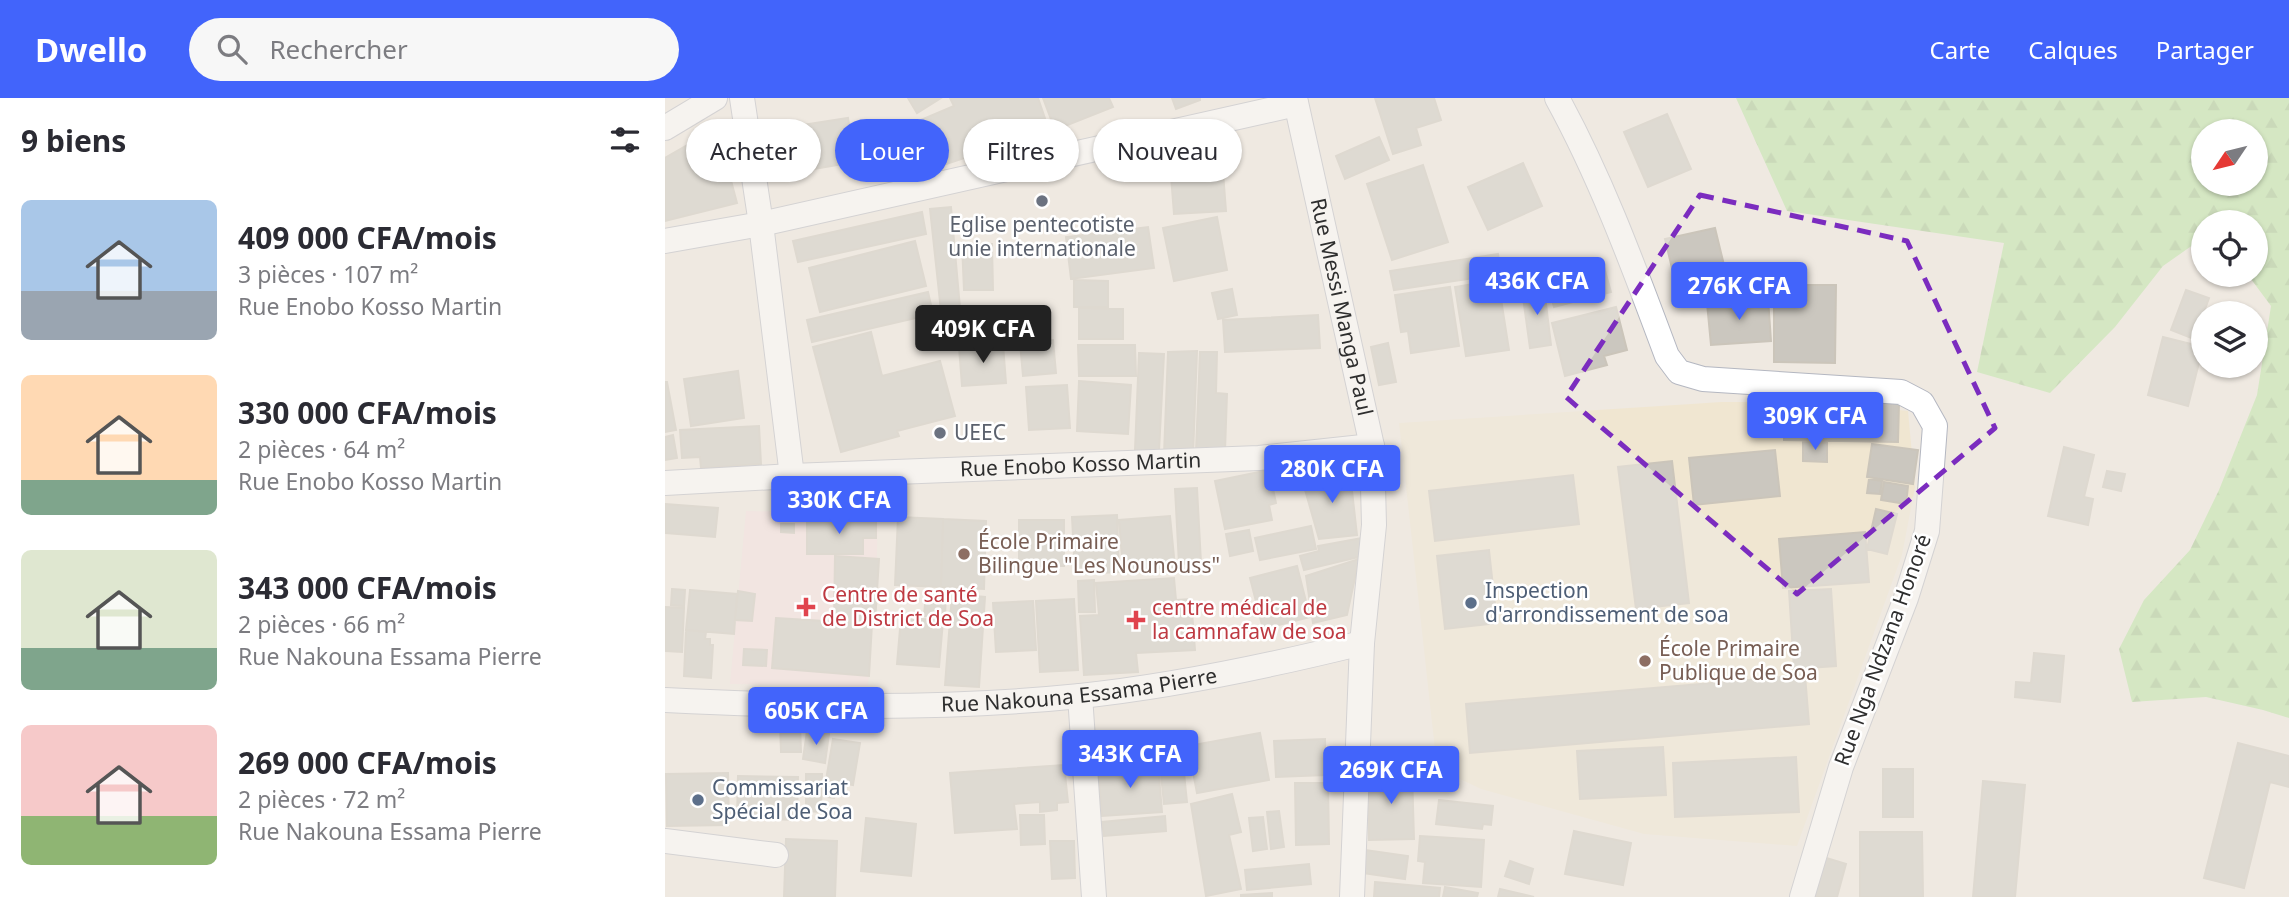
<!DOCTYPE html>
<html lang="fr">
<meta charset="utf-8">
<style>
body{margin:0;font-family:"Noto Sans",sans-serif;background:#f7f7f7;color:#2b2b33;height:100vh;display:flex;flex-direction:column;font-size:26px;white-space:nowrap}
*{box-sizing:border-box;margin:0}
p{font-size:23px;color:#7c7c81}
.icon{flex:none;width:38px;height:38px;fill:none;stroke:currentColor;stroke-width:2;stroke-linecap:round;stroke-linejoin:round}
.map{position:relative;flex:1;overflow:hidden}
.sheet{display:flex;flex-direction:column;background:#fff;width:665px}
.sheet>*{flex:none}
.guide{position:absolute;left:21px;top:21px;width:665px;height:63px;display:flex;gap:14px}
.needle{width:46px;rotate:235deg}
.controls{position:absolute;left:1526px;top:21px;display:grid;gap:14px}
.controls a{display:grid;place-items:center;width:77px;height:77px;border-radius:50%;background:#fff;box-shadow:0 2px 5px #0004;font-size:35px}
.price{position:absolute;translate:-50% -60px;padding:0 16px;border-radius:7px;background:#4264fb;color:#fff;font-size:23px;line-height:46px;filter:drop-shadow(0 2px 4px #0008)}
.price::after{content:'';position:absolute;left:50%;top:42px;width:21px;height:16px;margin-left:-10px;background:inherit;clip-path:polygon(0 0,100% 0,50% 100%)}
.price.active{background:#222;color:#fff}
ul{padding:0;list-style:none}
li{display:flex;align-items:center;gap:21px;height:175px;padding:0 21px}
li span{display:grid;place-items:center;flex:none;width:196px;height:140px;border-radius:10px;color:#555}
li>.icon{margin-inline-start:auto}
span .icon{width:84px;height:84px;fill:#fffc;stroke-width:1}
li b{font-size:30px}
h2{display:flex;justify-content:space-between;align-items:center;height:84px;padding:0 21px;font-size:30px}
.chip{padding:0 24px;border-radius:32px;background:#fff;box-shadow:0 2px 5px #0004;font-size:24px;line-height:63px}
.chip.active{background:#4264fb;color:#fff}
header{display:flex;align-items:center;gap:42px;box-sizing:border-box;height:98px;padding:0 35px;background:#4264fb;color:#fff}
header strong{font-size:33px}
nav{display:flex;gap:38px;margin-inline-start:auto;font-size:24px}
.search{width:490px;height:63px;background:#f7f7f7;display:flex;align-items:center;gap:18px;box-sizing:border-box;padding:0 24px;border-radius:38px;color:#7c7c81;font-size:26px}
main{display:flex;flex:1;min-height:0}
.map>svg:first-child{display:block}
.education{fill:#f0e6d1}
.medical{fill:#f5dfe0}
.forest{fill:url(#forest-firs);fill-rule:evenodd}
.building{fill:#cbc7bf;stroke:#cbc5ba;stroke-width:2}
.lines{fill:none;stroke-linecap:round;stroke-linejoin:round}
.street-casing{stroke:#b4b7c1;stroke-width:26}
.street{stroke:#fff;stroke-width:24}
.marked{fill:none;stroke:#7b2cbf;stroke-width:5;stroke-dasharray:14 9;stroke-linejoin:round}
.worship-dot{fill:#6b7280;stroke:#fff;stroke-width:2.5}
.education-dot{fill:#8d6e63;stroke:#fff;stroke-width:2.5}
.service-dot{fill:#5c6f8a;stroke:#fff;stroke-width:2.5}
.health-dot{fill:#e0444e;stroke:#fff;stroke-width:2.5}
.labels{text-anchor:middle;stroke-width:5;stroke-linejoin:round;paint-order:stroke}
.worship-label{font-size:21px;fill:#5b616d;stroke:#fff}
.street-label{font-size:21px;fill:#2e2e2e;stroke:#fff}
.education-label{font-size:21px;fill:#785e54;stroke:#fff;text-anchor:start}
.service-label{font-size:21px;fill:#4e5e75;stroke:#fff;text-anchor:start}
.health-label{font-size:21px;fill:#be3a42;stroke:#fff;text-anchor:start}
</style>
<header>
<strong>Dwello</strong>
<div class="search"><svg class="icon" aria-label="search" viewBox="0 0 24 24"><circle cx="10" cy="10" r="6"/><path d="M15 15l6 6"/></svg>Rechercher</div>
<nav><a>Carte</a><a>Calques</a><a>Partager</a></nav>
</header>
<main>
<section class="sheet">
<h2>9 biens<svg class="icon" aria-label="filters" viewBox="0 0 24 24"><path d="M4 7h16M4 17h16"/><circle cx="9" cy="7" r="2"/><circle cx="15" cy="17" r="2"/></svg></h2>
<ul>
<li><span style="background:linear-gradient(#a9c7e8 65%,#9aa5b1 0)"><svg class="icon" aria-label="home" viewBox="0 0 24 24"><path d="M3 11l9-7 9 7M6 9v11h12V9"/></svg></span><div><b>409 000 CFA/mois</b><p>3 pièces · 107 m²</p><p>Rue Enobo Kosso Martin</p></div></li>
<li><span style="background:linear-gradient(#ffd9b3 75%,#7fa58c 0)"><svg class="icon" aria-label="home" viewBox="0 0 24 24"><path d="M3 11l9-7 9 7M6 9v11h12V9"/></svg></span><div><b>330 000 CFA/mois</b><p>2 pièces · 64 m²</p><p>Rue Enobo Kosso Martin</p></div></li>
<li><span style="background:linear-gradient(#dfe7d0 70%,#7fa58c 0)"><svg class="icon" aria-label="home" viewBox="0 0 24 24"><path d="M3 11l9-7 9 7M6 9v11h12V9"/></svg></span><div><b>343 000 CFA/mois</b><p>2 pièces · 66 m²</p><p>Rue Nakouna Essama Pierre</p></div></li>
<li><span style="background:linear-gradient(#f6c9c9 65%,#8fb573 0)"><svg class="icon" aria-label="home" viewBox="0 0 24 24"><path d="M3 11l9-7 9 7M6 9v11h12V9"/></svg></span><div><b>269 000 CFA/mois</b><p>2 pièces · 72 m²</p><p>Rue Nakouna Essama Pierre</p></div></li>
</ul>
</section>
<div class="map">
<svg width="1624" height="799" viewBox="0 0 1624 799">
<defs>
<pattern id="forest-firs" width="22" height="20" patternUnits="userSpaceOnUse" patternTransform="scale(1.75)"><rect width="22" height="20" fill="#b6e59e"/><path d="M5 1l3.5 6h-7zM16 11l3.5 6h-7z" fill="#9dc588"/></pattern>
</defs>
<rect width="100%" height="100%" fill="#efe9e1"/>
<path class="education" d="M1057 304H1162L1243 313 1250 389 1237 457 1132 748 979 736 816 691 772 670 734 325Z"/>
<path class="medical" d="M81 413 213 416 210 525 207 526 203 588 65 586Z"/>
<path class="forest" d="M1071 0H1624V620L1598 612 1541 599 1467 604 1454 551 1479 502 1525 452 1554 392 1592 297 1606 208 1583 177H1591V124H1538V143L1535 142 1498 168 1450 229 1385 295 1312 274 1339 145 1122 113ZM1538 33H1591V86H1538Z"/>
<path class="building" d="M243 0H276L252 15Z
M285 0H373L384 32 248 77 232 32 289 8Z
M378 0H444L448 9 390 32Z
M507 0H535V2L511 11Z
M710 0H769L776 22 751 30 756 47 728 56Z
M1002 16 1026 71 983 89 959 34Z
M183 20 190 64 131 74 124 29Z
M52 30 72 105 0 123V60Z
M714 39 724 62 680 81 671 58Z
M557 61 561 113 509 116 505 65Z
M858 65 877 108 823 132 803 89Z
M758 67 783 144 727 162 702 86Z
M286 109 295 210 276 213 265 111Z
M257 114 261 136 133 164 128 143Z
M552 119 562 172 509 183 498 130Z
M483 129 489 170 406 181 401 139Z
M1050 130 1066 196 1016 208 1000 141Z
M250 143 261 188 155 214 144 170Z
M297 146H327L328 192H299Z
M833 156 836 176 729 192 725 173Z
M939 169 946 194 889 209 882 184Z
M409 182 443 183V209H409Z
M833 182 844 252 801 258 790 189Z
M1109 187H1171L1170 265 1109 264Z
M785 189 794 248 746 255 743 233 736 234 730 197Z
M879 189 886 247 865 250 857 192Z
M567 191 572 217 553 221 547 195Z
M1521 192 1544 200 1529 241 1506 232Z
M263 194 268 216 147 244 142 222Z
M1103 200 1106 243 1046 247 1042 205Z
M951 209 962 252 939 258 942 267 900 278 887 225Z
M414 210 458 211V241H414Z
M327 215 330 233 280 241 277 221Z
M653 217 655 250 560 254 558 222Z
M206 234 217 278 275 263 290 318 232 333 234 338 176 354 148 249Z
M1498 239 1538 249 1523 308 1483 297Z
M388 242 391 275 358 278 355 245Z
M723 245 731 284 714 287 706 249Z
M338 246 341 285 297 288 294 249Z
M413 247H470L471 278H414Z
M532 253 528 357 499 356 503 254Z
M535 254H552L551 295 562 296 560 353H531Z
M474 255 499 256 494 353 470 352Z
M73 273 79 320 26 328 19 281Z
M414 283 466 287 463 336 412 333Z
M0 284H2L11 332 0 334Z
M402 287 405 330 364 332 361 289Z
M1119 304 1234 305 1233 344 1119 342Z
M94 328 96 366 36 370 35 359 17 360 15 332Z
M8 337 12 360 0 362V339Z
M1138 344 1162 345V364L1138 363Z
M1207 346 1253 352 1248 386 1202 379Z
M1399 349 1429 357 1419 399 1428 401 1423 427 1383 418Z
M1110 352 1115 398 1029 407 1024 360Z
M1007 363 1024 505 971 511 953 369Z
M604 372 611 405 604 407 607 422 560 431 550 383Z
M1442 373 1460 376 1456 393 1438 389Z
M685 375 692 437 654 441 637 381Z
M908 377 914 426 770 443 764 393Z
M1204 381 1217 383 1215 396 1202 395Z
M1219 384 1243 388 1241 406 1216 402Z
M532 390 536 465 514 466 510 391Z
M0 406 53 410 50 439 0 435Z
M1211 411 1232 416 1222 456 1202 451Z
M452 417 454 474 410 476 407 419Z
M505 418 510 469 458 472 454 422Z
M233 419 278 421 276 489 230 487Z
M278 421 321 423 319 491 276 489Z
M142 422H211V440H198V456H142Z
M354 422H399V468H354Z
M116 426H129V435L116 434Z
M646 428 651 451 595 462 590 440Z
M584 432 588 453 565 458 561 436Z
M1200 434 1204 484 1118 490 1114 441Z
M697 440 694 459 639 472 635 458 654 453 653 448Z
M824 452 832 525 780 531 772 458Z
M170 458 214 461 210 525 169 523Z
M694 461 682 517 648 525 641 478Z
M632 468 645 519 598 531 585 480Z
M509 480 511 502 526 501 530 552 471 555 473 574 419 577 415 518 434 517 431 485Z
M429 482 430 514H414L413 483Z
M7 491 20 492 19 508 6 507Z
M1166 491 1171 568 1129 571 1124 493Z
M25 492 72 496 69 536 21 532Z
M73 493 90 496 87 523 70 522Z
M261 495 281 496 280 519 259 518Z
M287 496 320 499 314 589 280 587Z
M409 501 413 572 375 574 371 503Z
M368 503 371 552 331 554 328 505Z
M0 509 19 510 17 554 0 553Z
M236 519 278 523 274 569 232 566Z
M111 520 207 526 204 578 107 570Z
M21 532 41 534 40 541H45V547H48L46 580 19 578Z
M79 551 102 552 101 568 78 567Z
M1369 555 1399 558 1395 604 1350 599 1351 584 1366 585Z
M1140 577 1144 626 805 655 801 606Z
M135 625 136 654H116L115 626Z
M142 633 164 636 160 665 138 661Z
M595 635 604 682 532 695 523 648Z
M168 641 195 645 188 687 161 682Z
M660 641 661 677 611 679 609 643Z
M1573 645 1624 658V689L1605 684 1579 790 1539 780Z
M998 649 1001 697 915 701 912 653Z
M1131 659 1134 714 1010 719 1008 665Z
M518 665 522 704 499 706 495 667Z
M493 666 497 714 437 718 433 670Z
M399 667 403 704 392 705V712L375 714V704L349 706 352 731 290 735 285 675Z
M1218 671H1248V719H1218Z
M703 674H747L749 741 704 742Z
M63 675 64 727 2 728 1 676Z
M141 676H157L156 714 141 713Z
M73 678 133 679 132 722 72 720Z
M1318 683 1360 687 1350 799H1308Z
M163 684 171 685 169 700 161 699Z
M630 685H663L664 746 631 747Z
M567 696 576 734 564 737 576 791 541 798 526 706Z
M774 702 828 708 826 727 818 726 817 731 771 726Z
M614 713 619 749 606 751 602 714Z
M355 717H379L380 746 356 747Z
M500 718 501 733 439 738 437 724Z
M598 719 602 751 588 753 584 720Z
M201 720 251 726 246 778 196 773Z
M909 733 966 745 958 787 900 776Z
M1195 734H1257L1258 799H1195Z
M755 738 819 742 816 789 758 785 760 764 753 763Z
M121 741 172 743 170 799H119Z
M385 743H409L410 780 387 781Z
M700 752 743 758 740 781 697 775Z
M1158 759 1181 766 1172 799H1145Z
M845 763 868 771 864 786 840 778Z
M644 766 646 786 582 792 580 772Z
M710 784 775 790 774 799H709Z
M780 789 813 795 812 799H778Z
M835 791 869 799H833Z
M607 795V799H576V797Z"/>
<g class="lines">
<defs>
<g id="street">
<path d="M77 0 96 126 127 378"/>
<path id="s1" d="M630 0 707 348 709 427 697 545 687 799"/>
<path d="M892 0C937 82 969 170 1002 258L1014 274 1038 281 1236 294 1257 305 1270 328 1262 433 1241 500 1176 669 1137 799"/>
<path d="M0 30 50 0"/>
<path d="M0 143 96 126 631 6"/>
<path id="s2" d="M0 385 127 378 594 360 707 348"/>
<path d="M415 598 429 799"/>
<path id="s3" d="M0 602C138 609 277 612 415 598 510 588 604 568 697 545"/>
<path d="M0 743 111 757"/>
</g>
</defs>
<use href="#street" class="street-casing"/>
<use href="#street" class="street"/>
</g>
<path d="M0 0H1624V799H0ZM1035 97 1242 143 1330 330 1132 496 901 299Z" fill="#efe9e1" fill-opacity=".55" fill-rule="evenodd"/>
<path class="marked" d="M1035 97 1242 143 1330 330 1132 496 901 299Z"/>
<g class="worship-dot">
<circle cx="377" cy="103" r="7"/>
<circle cx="275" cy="335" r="7"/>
</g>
<g class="education-dot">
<circle cx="299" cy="456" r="7"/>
<circle cx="980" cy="563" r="7"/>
</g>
<g class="service-dot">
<circle cx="806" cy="505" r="7"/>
<circle cx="33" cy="702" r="7"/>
</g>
<g class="health-dot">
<path d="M137.5 498.5h7v7h7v7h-7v7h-7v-7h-7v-7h7z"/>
<path d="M467.5 511.5h7v7h7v7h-7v7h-7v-7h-7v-7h7z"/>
</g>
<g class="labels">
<g class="worship-label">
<text x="377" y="134">Eglise pentecotiste<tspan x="377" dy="24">unie internationale</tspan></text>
<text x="289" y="342" text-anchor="start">UEEC</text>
</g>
<g class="street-label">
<text dy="7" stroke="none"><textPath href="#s1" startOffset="214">Rue Messi Manga Paul</textPath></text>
<text dy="7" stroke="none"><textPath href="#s2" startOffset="416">Rue Enobo Kosso Martin</textPath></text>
<text transform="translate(1218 552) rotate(-70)" y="7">Rue Nga Ndzana Honoré</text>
<text dy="7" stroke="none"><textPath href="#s3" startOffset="415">Rue Nakouna Essama Pierre</textPath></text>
</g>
<g class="education-label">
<text x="313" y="451">École Primaire<tspan x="313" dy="24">Bilingue "Les Nounouss"</tspan></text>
<text x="994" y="558">École Primaire<tspan x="994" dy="24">Publique de Soa</tspan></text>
</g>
<g class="service-label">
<text x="820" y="500">Inspection<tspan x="820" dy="24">d'arrondissement de soa</tspan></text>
<text x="47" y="697">Commissariat<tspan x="47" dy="24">Spécial de Soa</tspan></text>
</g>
<g class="health-label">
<text x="157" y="504">Centre de santé<tspan x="157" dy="24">de District de Soa</tspan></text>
<text x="487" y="517">centre médical de<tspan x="487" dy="24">la camnafaw de soa</tspan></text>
</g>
</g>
</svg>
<div class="controls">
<a><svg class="needle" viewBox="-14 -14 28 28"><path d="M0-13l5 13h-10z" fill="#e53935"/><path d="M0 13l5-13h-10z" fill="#7c7c81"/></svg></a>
<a><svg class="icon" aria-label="locate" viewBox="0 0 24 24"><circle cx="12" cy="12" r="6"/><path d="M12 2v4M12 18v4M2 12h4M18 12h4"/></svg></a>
<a><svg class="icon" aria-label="layers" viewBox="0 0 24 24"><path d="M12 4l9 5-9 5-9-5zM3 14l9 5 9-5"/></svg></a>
</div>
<b class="price" style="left:872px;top:219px">436K CFA</b>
<b class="price" style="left:1074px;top:224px">276K CFA</b>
<b class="price active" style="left:318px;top:267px">409K CFA</b>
<b class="price" style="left:1150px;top:354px">309K CFA</b>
<b class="price" style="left:667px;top:407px">280K CFA</b>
<b class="price" style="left:174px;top:438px">330K CFA</b>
<b class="price" style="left:151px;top:649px">605K CFA</b>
<b class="price" style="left:465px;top:692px">343K CFA</b>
<b class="price" style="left:726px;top:708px">269K CFA</b>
<div class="guide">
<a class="chip">Acheter</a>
<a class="chip active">Louer</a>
<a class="chip">Filtres</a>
<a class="chip">Nouveau</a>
</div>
</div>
</main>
